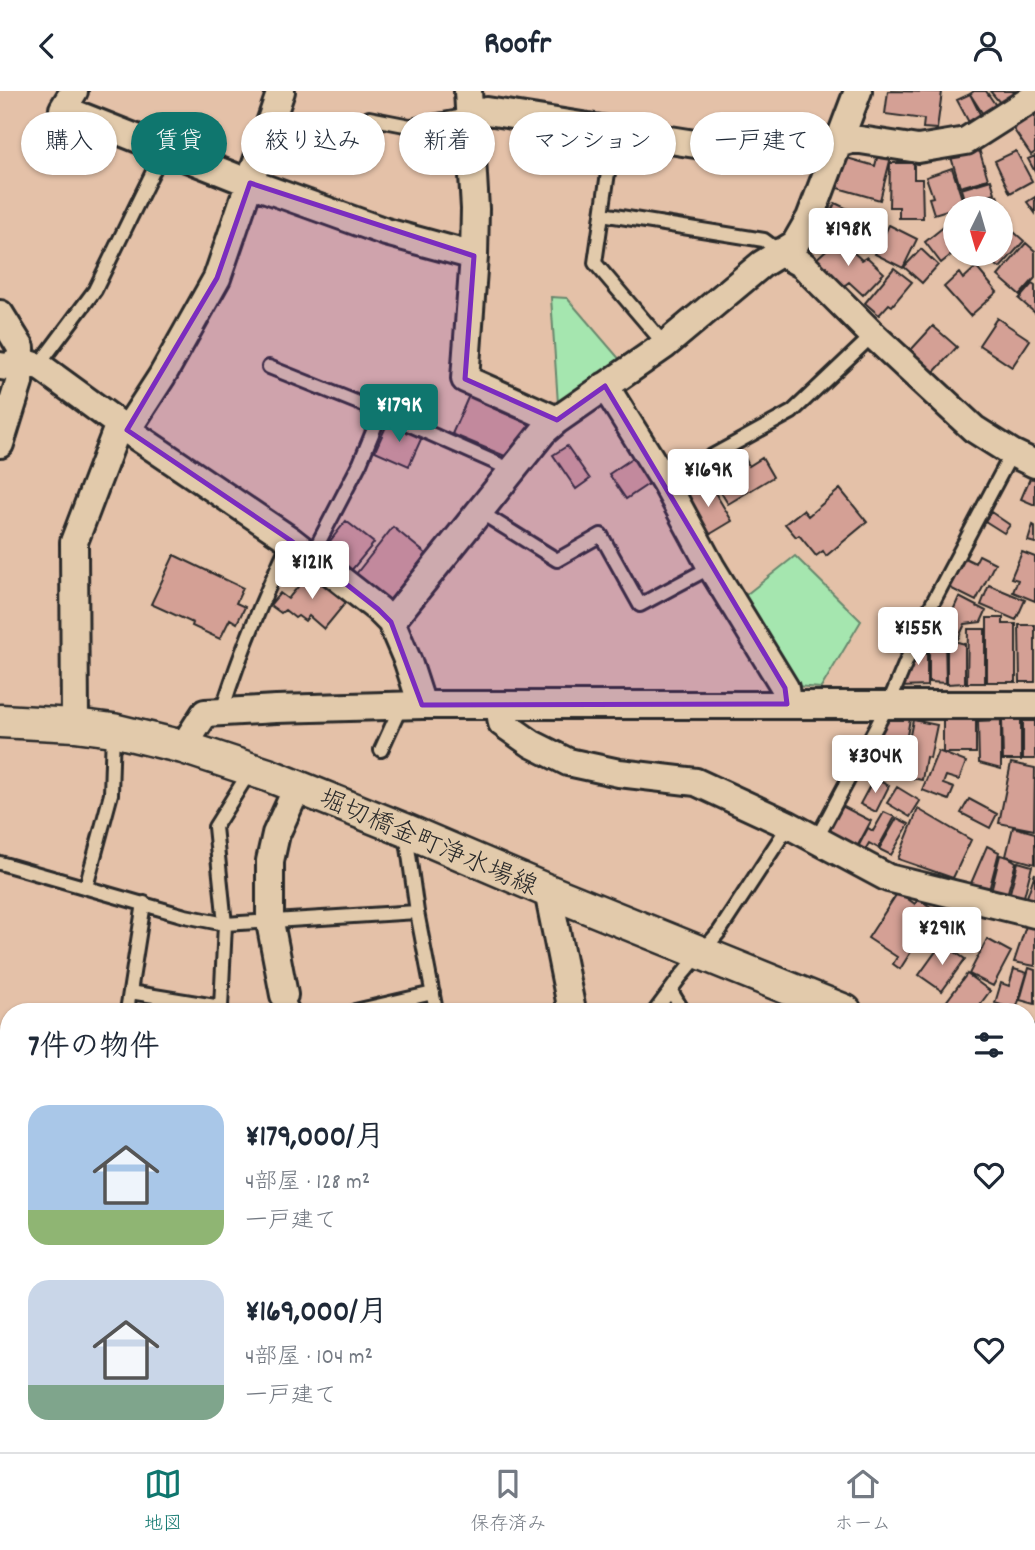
<!DOCTYPE html>
<html lang="ja">
<meta charset="utf-8">
<style>
body{margin:0;font-family:Dekko,"Klee One",sans-serif;background:#f2f2f3;color:#1f2937;height:100vh;display:flex;flex-direction:column;font-size:26px;white-space:nowrap}
*{box-sizing:border-box;margin:0}
p{font-size:23px;color:#747a83}
.icon{flex:none;width:38px;height:38px;fill:none;stroke:currentColor;stroke-width:2;stroke-linecap:round;stroke-linejoin:round}
.map{position:relative;flex:1;overflow:hidden}
.panel{position:absolute;left:0px;top:912px;width:1036px;height:450px;display:flex;flex-direction:column;background:#fff;border-radius:28px 28px 0 0;box-shadow:0 2px 5px #0004}
.panel>*{flex:none}
.guide{position:absolute;left:21px;top:21px;width:994px;height:63px;display:flex;gap:14px}
.needle{width:46px;rotate:185deg}
.tools{position:absolute;left:943px;top:105px;display:grid;gap:14px}
.tools a{display:grid;place-items:center;width:70px;height:70px;border-radius:50%;background:#fff;box-shadow:0 2px 5px #0004;font-size:35px}
.price{position:absolute;translate:-50% -60px;padding:0 16px;border-radius:7px;background:#fff;color:#222;font-size:23px;line-height:46px;filter:drop-shadow(0 2px 4px #0008)}
.price::after{content:'';position:absolute;left:50%;top:42px;width:21px;height:16px;margin-left:-10px;background:inherit;clip-path:polygon(0 0,100% 0,50% 100%)}
.price.active{background:#0f766e;color:#fff}
ul{padding:0;list-style:none}
li{display:flex;align-items:center;gap:21px;height:175px;padding:0 28px}
li span{display:grid;place-items:center;flex:none;width:196px;height:140px;border-radius:21px;color:#555}
li>.icon{margin-inline-start:auto}
span .icon{width:84px;height:84px;fill:#fffc;stroke-width:1}
li b{font-size:30px}
h2{display:flex;justify-content:space-between;align-items:center;height:84px;padding:0 28px;font-size:30px}
.chip{padding:0 24px;border-radius:32px;background:#fff;box-shadow:0 2px 5px #0004;font-size:24px;line-height:63px}
.chip.active{background:#0f766e;color:#fff}
header{display:flex;justify-content:space-between;align-items:center;height:91px;padding:0 28px;background:#fff;font-size:32px;font-weight:800}
.menu{display:flex;justify-content:space-around;align-items:center;height:98px;border-top:2px solid #e0e1e3;background:#fff;font-size:19px;color:#747a83}
.menu a{display:grid;justify-items:center;gap:4px}
.menu .active{color:#0f766e}
.map>svg:first-child{display:block}
.green{fill:#a5e6af;stroke:#68886d;stroke-width:2}
.building{fill:#d4a095;stroke:#2b2b2b;stroke-width:2}
.lines{fill:none;stroke-linecap:round;stroke-linejoin:round}
.service-casing{stroke:#2b2b2b;stroke-width:18}
.minor-casing{stroke:#2b2b2b;stroke-width:32}
.tertiary-casing{stroke:#2b2b2b;stroke-width:37}
.primary-casing{stroke:#2b2b2b;stroke-width:44}
.service{stroke:#e2caab;stroke-width:12}
.minor{stroke:#e2caab;stroke-width:26}
.tertiary{stroke:#e2caab;stroke-width:32}
.primary{stroke:#e2caab;stroke-width:38}
.rail-casing{stroke:#2b2b2b;stroke-width:8}
.rail{stroke:#e2caab;stroke-width:5;stroke-dasharray:16;stroke-linecap:butt}
.marked{fill:#7b2cbf;fill-opacity:0.2;stroke:#7b2cbf;stroke-width:5;stroke-linejoin:round}
.labels{text-anchor:middle;stroke-width:5;stroke-linejoin:round;paint-order:stroke}
.street-label{font-size:26px;fill:#2b2b2b;stroke:#e2caab}
</style>
<header><svg class="icon" aria-label="back" viewBox="0 0 24 24"><path d="M15 5l-7 7 7 7"/></svg>Roofr<svg class="icon" aria-label="person" viewBox="0 0 24 24"><circle cx="12" cy="8" r="4"/><path d="M4 21q1-7 8-7t8 7"/></svg></header>
<div class="map">
<svg width="1035" height="1361" viewBox="0 0 1035 1361">
<rect width="100%" height="100%" fill="#e4c1a8"/>
<filter id="ink" filterUnits="userSpaceOnUse"><feTurbulence type="fractalNoise" baseFrequency=".0143" numOctaves="2"/><feDisplacementMap in="SourceGraphic" scale="14" xChannelSelector="R" yChannelSelector="G"/><feConvolveMatrix kernelMatrix="1 2 1 2 8 2 1 2 1" color-interpolation-filters="sRGB"/></filter>
<g filter="url(#ink)">
<path class="green" d="M551 206 567 207 622 271 558 313Z
M795 465 861 530 821 597 795 595 742 507Z"/>
<path class="building" d="M888 0 942 1 937 38 923 37 924 28 885 23Z
M974 0H986L1001 22 988 31 970 3Z
M990 0H1025L1006 19Z
M970 3 985 33 973 39 957 9Z
M1035 21V61L1031 64 1012 36Z
M979 58 988 88 960 96 951 66Z
M1016 60 1032 90 1010 102 995 70Z
M878 63 891 66 880 109 838 97 847 67 875 75Z
M1035 65V81L1028 68Z
M890 72H914V88H922L923 127H899V116H889Z
M952 77 964 114 934 123 929 107 933 106 926 86Z
M991 89 995 102 965 111 961 98Z
M997 104 1005 131 1001 132V117H968L967 112Z
M1035 106V122L1027 111Z
M835 112 875 131 864 156 823 137Z
M956 126V160L941 172 925 151Z
M1005 133 1024 150 1000 177 985 166 984 163H1001V135Z
M889 134 917 148 903 177 875 163Z
M836 150 853 161 862 169 867 166 884 182 863 204 849 191 840 198 813 171Z
M1026 152 1035 160V187L1020 204 998 185Z
M921 158 938 174 922 192 904 176Z
M976 176 997 201 970 225 944 196 959 182 963 188Z
M894 177 912 191 892 215 889 213 879 224 865 212Z
M1032 193 1035 195V222L1019 208Z
M997 227 1030 249 1012 276 979 254Z
M933 235 957 256 934 281 910 260Z
M470 302 482 309 481 312 531 334 505 365 452 343Z
M388 331 422 346 409 375 375 360Z
M567 355 590 388 576 398 553 364Z
M744 365 749 375 762 367 773 386 728 413 711 385Z
M633 367 650 392 626 408 609 383Z
M1031 385 1035 386V414L1021 408Z
M708 390 732 430 707 445 683 405Z
M840 398 867 431 826 465 823 460 816 465 799 444 796 446 785 433 803 419 808 425Z
M991 421 1010 434 1004 442 985 430Z
M346 430 374 452 350 481 323 459Z
M1033 434 1035 435V452L1028 450Z
M393 436 426 463 390 509 356 483Z
M1022 461 1035 466V510L1013 501 1018 489 1011 487Z
M174 464 243 497 236 512 245 516 237 532 230 528 220 548 192 535 193 532 151 513Z
M979 464 995 472 976 510 948 496 963 466 975 472Z
M311 480 347 510 324 538 309 525 305 530 298 525 295 527 285 519 281 522 270 514 280 502 288 508Z
M989 494 1025 509 1016 529 981 514Z
M959 506 986 520 981 531 965 533 958 548 930 538 938 519 951 524Z
M987 527H1003V533H1016V591H987Z
M1019 534H1035V591H1020Z
M968 538H985V592H967Z
M920 546 927 548V595L901 596Z
M929 546 945 547 946 592 929 591Z
M947 548 965 553V592L947 593Z
M883 627 910 628 900 682 864 666Z
M943 628H976V662H943Z
M913 629 937 634 930 667 926 666 922 689 902 685Z
M1001 629V678L979 672 978 630Z
M1002 629H1021V669H1003Z
M1023 630H1035V668H1023Z
M938 660 966 671 959 689 946 685 943 693 954 697 949 709 922 699Z
M1011 672 1035 677 1034 739 999 732Z
M874 687 889 695 876 721 860 713Z
M897 696 920 710 910 726 887 712Z
M969 708 997 723 990 737 961 722Z
M838 713 871 730 857 756 825 738Z
M918 718 971 749 953 787 898 768Z
M884 721 895 726 878 757 869 752 865 759 858 756 868 737 873 740Z
M897 727 909 733 891 764 879 758Z
M1013 736 1035 742V773L1006 765Z
M987 755 999 761 988 803 969 797Z
M1000 764 1008 766 1016 771 1006 808 990 804Z
M1018 771 1032 775 1022 813 1008 809Z
M1035 782V815L1025 812Z
M898 801 915 813 918 808 937 820 900 878 893 873 897 866 868 847Z
M1026 835 1035 837V875L1014 871Z
M987 848 1011 861 993 895 969 883Z
M942 852 965 868 942 900 919 884Z
M1029 877 1035 879V913L1020 909Z
M1014 878 1027 882 1016 919 995 912 1001 892 1009 895Z
M967 883 990 900 975 920H951L943 915Z
M1027 931 1035 934V966L1027 963Z
M1035 1143V1170L1027 1166V1155Z
M1027 1166 1035 1170V1206L1027 1202Z
M1027 1202 1035 1206V1216L1027 1229Z
M289 1353H965L978 1354 974 1361H349L289 1356Z"/>
<g class="lines">
<defs>
<path id="service" d="M369 27 410 35 470 24
M614 40 595 172 665 254
M602 123 764 149 780 161
M38 275 95 199 164 58
M269 276 381 321 512 379
M665 391 792 321 873 244
M480 421 557 469 601 444 640 514 711 476
M311 466 360 372 381 321
M222 620C240 561 264 505 290 449
M381 659 401 615
M406 742 417 821 436 920
M816 749 888 614 923 530 1012 362
M0 772 185 825 225 833 417 821
M86 796 111 703 113 639
M671 900 683 920
M130 901 221 916
M284 904 293 920
M127 920 144 812
M223 920 221 916 225 833 215 736 250 680
M355 920 433 902
M655 920 681 885 719 841 789 734"/>
<path id="minor" d="M74 0 63 18 250 92 386 141 474 165
M468 0 475 118 474 165 465 288 557 329
M470 24 487 20 714 56H817L838 53 854 48 918 58 966 50 1035 6
M780 161 803 174 873 244 974 338 1012 362 1035 373
M0 223 21 257 19 292 0 353
M0 275 7 276 21 270 42 277 127 339 290 449 378 518 391 531 408 571 422 614
M605 295 665 391 711 476 785 597 787 613
M127 339 162 285 217 187 281 0
M391 531 543 341 557 329 665 254 762 173 795 153 810 127 858 0
M499 615 502 632 532 653 568 671 619 682 696 691 789 734 888 787 1035 823
M75 634 74 451 119 333
M183 656 205 622 276 618 422 614H1035
M548 800 572 920
M284 904 270 831V770L276 743 298 695
M1027 1089 1035 1066
M0 1175 9 1177
M981 1353 1001 1361"/>
<path id="tertiary" d="M0 630 75 634 113 639 183 656 268 684 405 739 548 800 845 920
M1027 998 1035 1001"/>
<path id="primary" d="M0 1012 9 1026
M1027 1329 1035 1315
M211 1353 216 1361
M1009 1361 1014 1353"/>
</defs>
<use href="#service" class="service-casing"/>
<use href="#minor" class="minor-casing"/>
<use href="#tertiary" class="tertiary-casing"/>
<use href="#primary" class="primary-casing"/>
<use href="#service" class="service"/>
<use href="#minor" class="minor"/>
<use href="#tertiary" class="tertiary"/>
<use href="#primary" class="primary"/>
<defs>
<path id="rail" d="M0 1303 9 1304
M0 1319H9
M600 1353 773 1361
M827 1353 917 1361"/>
</defs>
<use href="#rail" class="rail-casing"/>
<use href="#rail" class="rail"/>
</g>
</g>
<path class="marked" d="M250 92 474 165 465 288 557 329 605 295 785 597 787 613 422 614 391 531 378 518 290 449 127 339 217 187Z"/>
<g class="labels">
<g class="street-label">
<text transform="translate(429 750) rotate(23)" y="9">堀切橋金町浄水場線</text>
</g>
</g>
</svg>
<div class="tools">
<a><svg class="needle" viewBox="-14 -14 28 28"><path d="M0-13l5 13h-10z" fill="#e53935"/><path d="M0 13l5-13h-10z" fill="#747a83"/></svg></a>
</div>
<b class="price" style="left:848px;top:177px">¥198K</b>
<b class="price active" style="left:399px;top:353px">¥179K</b>
<b class="price" style="left:708px;top:418px">¥169K</b>
<b class="price" style="left:312px;top:510px">¥121K</b>
<b class="price" style="left:918px;top:576px">¥155K</b>
<b class="price" style="left:875px;top:704px">¥304K</b>
<b class="price" style="left:942px;top:876px">¥291K</b>
<div class="guide">
<a class="chip">購入</a>
<a class="chip active">賃貸</a>
<a class="chip">絞り込み</a>
<a class="chip">新着</a>
<a class="chip">マンション</a>
<a class="chip">一戸建て</a>
</div>
<section class="panel">
<h2>7件の物件<svg class="icon" aria-label="filters" viewBox="0 0 24 24"><path d="M4 7h16M4 17h16"/><circle cx="9" cy="7" r="2"/><circle cx="15" cy="17" r="2"/></svg></h2>
<ul>
<li><span style="background:linear-gradient(#a9c7e8 75%,#8fb573 0)"><svg class="icon" aria-label="home" viewBox="0 0 24 24"><path d="M3 11l9-7 9 7M6 9v11h12V9"/></svg></span><div><b>¥179,000/月</b><p>4部屋 · 128 m²</p><p>一戸建て</p></div><svg class="icon" aria-label="heart" viewBox="0 0 24 24"><path d="M12 20l-8-8c-3-5 5-10 8-4 3-6 11-1 8 4z"/></svg></li>
<li><span style="background:linear-gradient(#c9d6e8 75%,#7fa58c 0)"><svg class="icon" aria-label="home" viewBox="0 0 24 24"><path d="M3 11l9-7 9 7M6 9v11h12V9"/></svg></span><div><b>¥169,000/月</b><p>4部屋 · 104 m²</p><p>一戸建て</p></div><svg class="icon" aria-label="heart" viewBox="0 0 24 24"><path d="M12 20l-8-8c-3-5 5-10 8-4 3-6 11-1 8 4z"/></svg></li>
</ul>
</section>
</div>
<nav class="menu">
<a class="active"><svg class="icon" aria-label="map" viewBox="0 0 24 24"><path d="M3 6l6-2 6 2 6-2v14l-6 2-6-2-6 2zM9 4v14M15 6v14"/></svg>地図</a>
<a><svg class="icon" aria-label="saved" viewBox="0 0 24 24"><path d="M7 4h10v16l-5-4-5 4z"/></svg>保存済み</a>
<a><svg class="icon" aria-label="home" viewBox="0 0 24 24"><path d="M3 11l9-7 9 7M6 9v11h12V9"/></svg>ホーム</a>
</nav>
